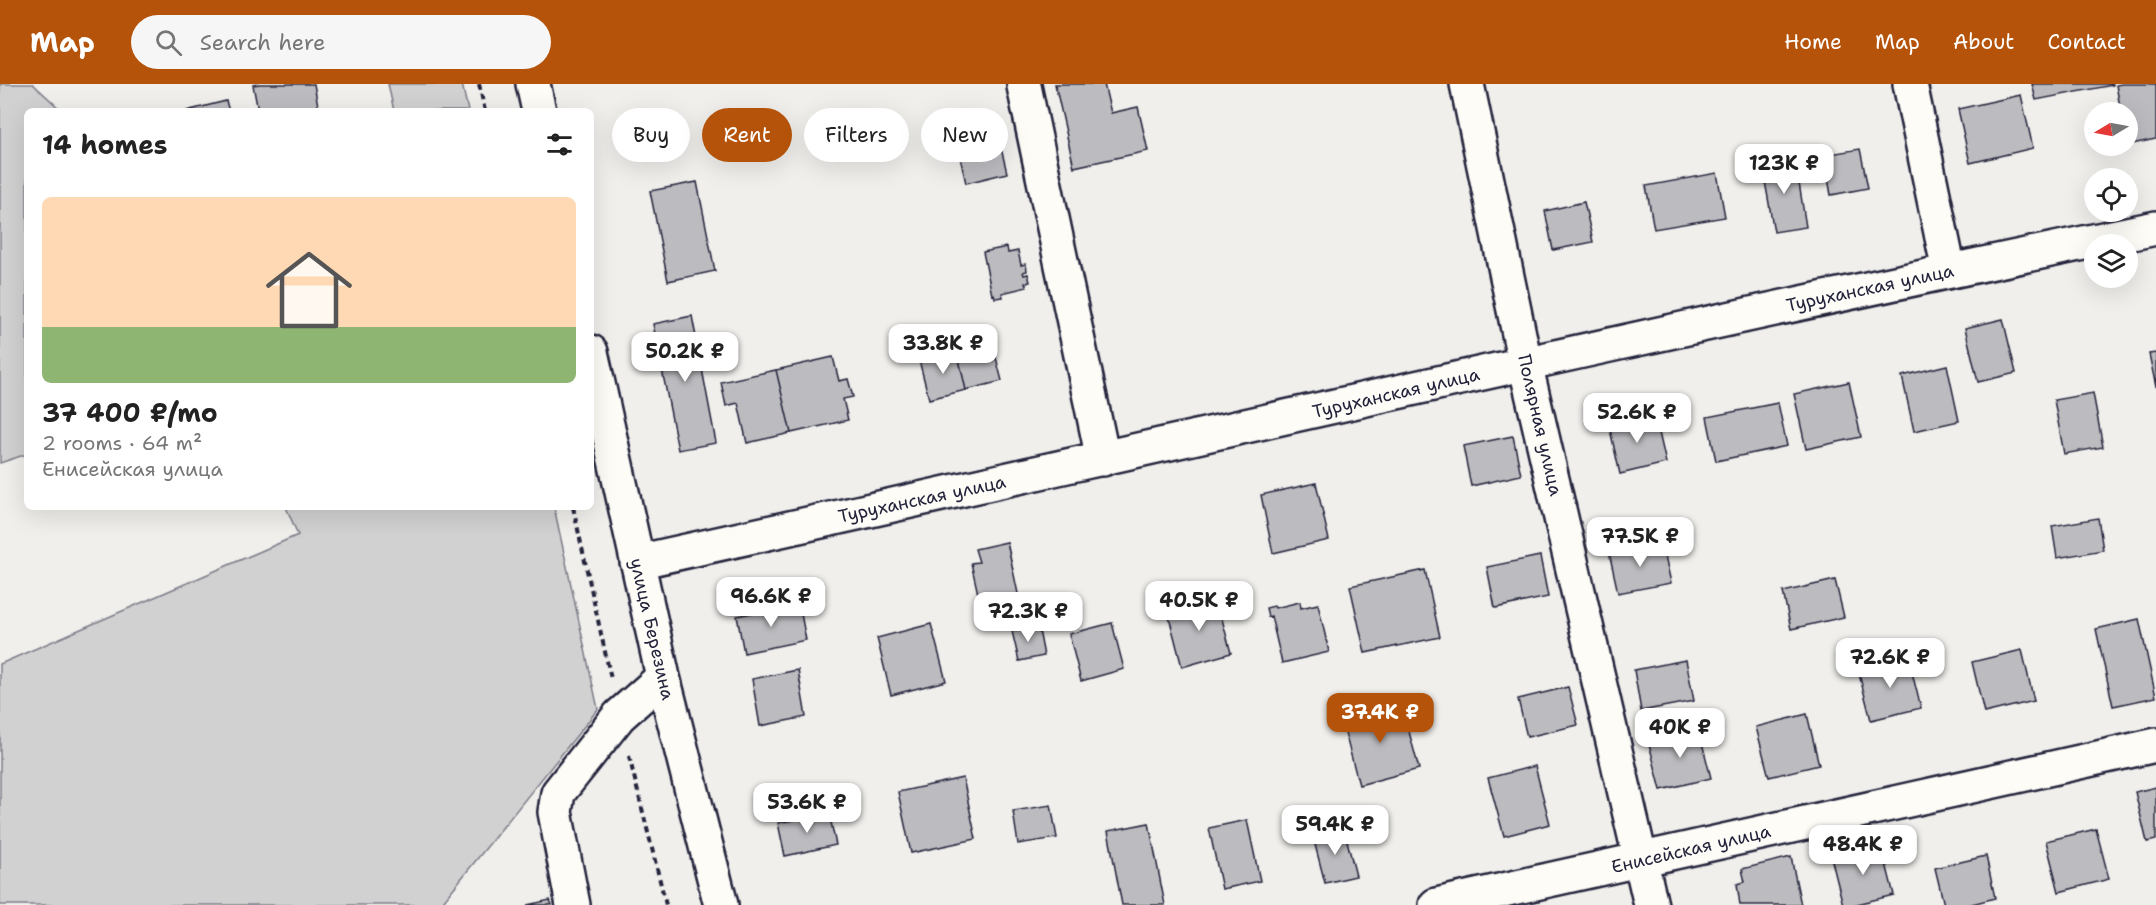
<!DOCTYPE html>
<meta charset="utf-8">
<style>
body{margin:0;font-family:"Shantell Sans",sans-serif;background:#f6f6f6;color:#222;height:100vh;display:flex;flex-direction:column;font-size:22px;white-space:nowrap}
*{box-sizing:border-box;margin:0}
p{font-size:20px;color:#767676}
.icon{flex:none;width:33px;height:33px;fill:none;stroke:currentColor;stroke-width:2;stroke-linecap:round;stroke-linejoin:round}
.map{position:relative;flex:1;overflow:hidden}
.sheet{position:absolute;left:24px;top:24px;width:570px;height:402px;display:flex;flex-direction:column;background:#fff;border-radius:9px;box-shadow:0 6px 24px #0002}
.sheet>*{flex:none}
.hud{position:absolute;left:612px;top:24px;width:570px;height:54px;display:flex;gap:12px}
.needle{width:39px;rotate:260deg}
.tools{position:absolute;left:2084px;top:18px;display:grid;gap:12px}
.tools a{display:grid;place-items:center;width:54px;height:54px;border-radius:50%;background:#fff;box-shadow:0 6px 24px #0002;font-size:30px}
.price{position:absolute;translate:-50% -51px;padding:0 14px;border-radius:12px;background:#fff;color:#222;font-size:20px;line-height:39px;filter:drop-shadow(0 2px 3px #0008)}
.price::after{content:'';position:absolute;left:50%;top:36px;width:18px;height:14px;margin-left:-9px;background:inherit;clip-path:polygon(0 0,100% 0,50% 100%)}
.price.current{background:#b45309;color:#fff}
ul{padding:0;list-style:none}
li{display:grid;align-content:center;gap:12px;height:318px;padding:0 18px}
li span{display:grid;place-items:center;height:186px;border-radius:9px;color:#555}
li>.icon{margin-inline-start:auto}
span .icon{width:108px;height:108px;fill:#fffc;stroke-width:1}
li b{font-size:26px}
h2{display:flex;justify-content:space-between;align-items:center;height:72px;padding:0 18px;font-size:26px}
.pill{padding:0 21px;border-radius:27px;background:#fff;box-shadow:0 6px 24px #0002;font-size:21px;line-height:54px}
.pill.current{background:#b45309;color:#fff}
header{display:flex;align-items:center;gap:36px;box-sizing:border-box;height:84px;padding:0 30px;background:#b45309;color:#fff}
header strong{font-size:28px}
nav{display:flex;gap:33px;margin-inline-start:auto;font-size:21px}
.search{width:420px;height:54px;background:#f6f6f6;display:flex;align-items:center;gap:15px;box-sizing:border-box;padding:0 21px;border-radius:33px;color:#767676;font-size:22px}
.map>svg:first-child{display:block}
.green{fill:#d2d1d1;stroke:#7a7a86;stroke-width:1.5}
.building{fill:#bcbcc0;stroke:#22223b;stroke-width:1.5}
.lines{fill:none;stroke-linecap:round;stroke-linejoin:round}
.minor-casing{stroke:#22223b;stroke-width:38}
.path{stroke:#22223b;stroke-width:4;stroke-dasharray:6 4.5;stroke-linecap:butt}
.minor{stroke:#fdfcf7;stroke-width:33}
.labels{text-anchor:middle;stroke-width:4.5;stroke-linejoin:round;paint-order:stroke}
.street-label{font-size:18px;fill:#22223b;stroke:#fdfcf7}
</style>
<header>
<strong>Map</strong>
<div class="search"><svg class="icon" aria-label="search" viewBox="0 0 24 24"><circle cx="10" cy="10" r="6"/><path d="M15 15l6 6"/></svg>Search here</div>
<nav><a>Home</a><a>Map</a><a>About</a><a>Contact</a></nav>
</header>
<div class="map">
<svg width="2156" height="821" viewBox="0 0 2156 821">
<rect width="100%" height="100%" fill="#f0efec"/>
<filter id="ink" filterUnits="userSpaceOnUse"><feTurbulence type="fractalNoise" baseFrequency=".0167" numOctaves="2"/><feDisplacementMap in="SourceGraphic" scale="12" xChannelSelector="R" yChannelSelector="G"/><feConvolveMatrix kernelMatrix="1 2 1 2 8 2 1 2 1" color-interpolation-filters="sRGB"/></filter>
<g filter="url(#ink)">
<path class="green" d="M0 0H33L62 27H27V370L0 379Z
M388 0H462L468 27H394Z
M286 423H554L598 625 440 821H0V580L298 451Z"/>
<path class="building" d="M260 0H314L319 27H258L253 1Z
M1055 0H1104L1111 29 1138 23 1148 67 1074 83Z
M2032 0H2113V1L2036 16Z
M2122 0H2156V55L2127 61V28H2121L2116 1Z
M2021 11 2033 64 1970 79 1958 25Z
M226 17 229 27H186Z
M993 30 1007 89 966 99 952 39Z
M1860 65 1868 104 1831 111 1824 71Z
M1795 74 1806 143 1774 148 1762 80Z
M1717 89 1725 133 1654 145 1646 102Z
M697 98 715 187 668 197 650 107Z
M1584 118 1593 158 1553 166 1545 127Z
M1007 163 1008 169 1018 167 1021 181 1026 180 1027 187 1023 188 1024 191 1028 190 1030 198 1025 199 1027 203 1002 209 1003 213 995 214 994 210 992 211 983 168Z
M692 232 716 359 678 366 653 240Z
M2003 235 2016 289 1978 298 1965 244Z
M992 258 1002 297 966 306 957 267Z
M957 267 966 306 929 315 919 276Z
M2156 269V303L2149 270Z
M833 273 839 297 848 295 853 313 843 315 848 336 791 349 776 286Z
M1947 281 1959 337 1914 347 1902 292Z
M776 286 791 349 747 359 738 319 726 322 721 298Z
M1849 298 1861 353 1806 365 1794 310Z
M2093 309 2103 363 2064 370 2054 316Z
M1778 319 1787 362 1716 377 1707 333Z
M1655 331 1666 379 1620 390 1609 341Z
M1513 352 1521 391 1471 402 1463 362Z
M1316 399 1329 456 1273 469 1261 411Z
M2098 434 2103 466 2057 474 2052 442Z
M1007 458 1020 519 1010 522 1009 519 989 523 988 518 980 519 971 479 979 478 975 465Z
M1662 458 1671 499 1618 509 1609 468Z
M1540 472 1548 513 1495 524 1487 483Z
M1425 486 1440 553 1365 569 1350 502Z
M1835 496 1844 533 1791 545 1783 508Z
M1196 511 1199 521 1217 516 1231 569 1182 583 1168 529 1187 524 1185 514Z
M1300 518 1301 524 1318 520 1329 568 1282 579 1271 532 1268 533 1266 524 1274 522 1275 524Z
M799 519 806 556 744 569 737 532Z
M2139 535 2156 613 2113 622 2096 545Z
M1112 539 1124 585 1081 597 1069 550Z
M931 540 946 597 891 611 877 554Z
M1038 541 1044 572 1019 577 1012 547Z
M2022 566 2034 617 1984 629 1972 578Z
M1908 573 1921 624 1871 636 1858 586Z
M1686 576 1694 617 1641 627 1634 586Z
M798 586 806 633 760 642 752 595Z
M1568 603 1578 641 1527 653 1518 615Z
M1401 618 1419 685 1359 701 1341 634Z
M1807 630 1819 681 1769 693 1756 643Z
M1698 643 1711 694 1661 706 1648 656Z
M1535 682 1550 740 1504 752 1488 694Z
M963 694 976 755 911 769 898 708Z
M2156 703V756L2147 758 2135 708Z
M1051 721 1057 754 1018 760 1013 727Z
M829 729 836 761 785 772 778 739Z
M1247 736 1260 797 1222 805 1209 744Z
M1149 739 1165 821H1122L1108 747Z
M1344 745 1356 792 1325 799 1313 753Z
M2096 745 2109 795 2059 808 2046 757Z
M1881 760 1894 811 1853 821H1843L1831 773Z
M1986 772 1995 814 1968 821H1944L1935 784Z
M1791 773 1801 821H1740L1737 800 1745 798 1742 785Z
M550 816 552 821H527Z"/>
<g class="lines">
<defs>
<path id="minor" d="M533 0 539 27
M1467 0 1525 279 1651 821
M1910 0 1949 187
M1024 2 1103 375
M591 268 663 593 721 821
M637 478C1143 366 1648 249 2156 144
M573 821 555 728 558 709 619 632 663 593
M1436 821 2156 661"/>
</defs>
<use href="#minor" class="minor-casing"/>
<path class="path" d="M479 0 485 27
M573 423 611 595
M629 672 666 821"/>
<use href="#minor" class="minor"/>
</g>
</g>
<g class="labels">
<g class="street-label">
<text transform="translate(1870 204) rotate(-12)" y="6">Туруханская улица</text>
<text transform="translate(1396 309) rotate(-13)" y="6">Туруханская улица</text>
<text transform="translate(1540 341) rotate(77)" y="6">Полярная улица</text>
<text transform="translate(922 415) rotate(-12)" y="6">Туруханская улица</text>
<text transform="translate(652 545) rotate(77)" y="6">улица Березина</text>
<text transform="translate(1691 765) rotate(-13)" y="6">Енисейская улица</text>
</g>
</g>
</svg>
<div class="tools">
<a><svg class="needle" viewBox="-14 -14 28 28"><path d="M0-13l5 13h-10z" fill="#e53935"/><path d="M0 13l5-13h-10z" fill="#767676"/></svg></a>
<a><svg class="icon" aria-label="locate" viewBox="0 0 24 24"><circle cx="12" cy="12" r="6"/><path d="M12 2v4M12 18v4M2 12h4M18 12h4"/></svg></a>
<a><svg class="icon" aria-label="layers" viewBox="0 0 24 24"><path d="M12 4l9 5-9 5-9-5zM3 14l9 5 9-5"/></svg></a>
</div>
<b class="price" style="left:1784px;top:111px">123K ₽</b>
<b class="price" style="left:943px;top:291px">33.8K ₽</b>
<b class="price" style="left:685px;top:299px">50.2K ₽</b>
<b class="price" style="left:1637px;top:360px">52.6K ₽</b>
<b class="price" style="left:1640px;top:484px">77.5K ₽</b>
<b class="price" style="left:771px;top:544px">96.6K ₽</b>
<b class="price" style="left:1199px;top:548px">40.5K ₽</b>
<b class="price" style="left:1028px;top:559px">72.3K ₽</b>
<b class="price" style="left:1890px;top:605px">72.6K ₽</b>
<b class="price current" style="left:1380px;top:660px">37.4K ₽</b>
<b class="price" style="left:1680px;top:675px">40K ₽</b>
<b class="price" style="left:807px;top:750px">53.6K ₽</b>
<b class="price" style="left:1335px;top:772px">59.4K ₽</b>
<b class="price" style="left:1863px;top:792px">48.4K ₽</b>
<div class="hud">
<a class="pill">Buy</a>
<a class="pill current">Rent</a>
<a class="pill">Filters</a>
<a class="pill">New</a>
</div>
<section class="sheet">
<h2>14 homes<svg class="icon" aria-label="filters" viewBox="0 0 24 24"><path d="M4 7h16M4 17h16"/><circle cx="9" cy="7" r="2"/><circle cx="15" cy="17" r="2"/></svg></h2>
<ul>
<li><span style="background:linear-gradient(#ffd9b3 70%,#8fb573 0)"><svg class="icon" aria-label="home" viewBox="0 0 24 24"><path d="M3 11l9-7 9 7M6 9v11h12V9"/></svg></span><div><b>37 400 ₽/mo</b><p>2 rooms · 64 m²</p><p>Енисейская улица</p></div></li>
</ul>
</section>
</div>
